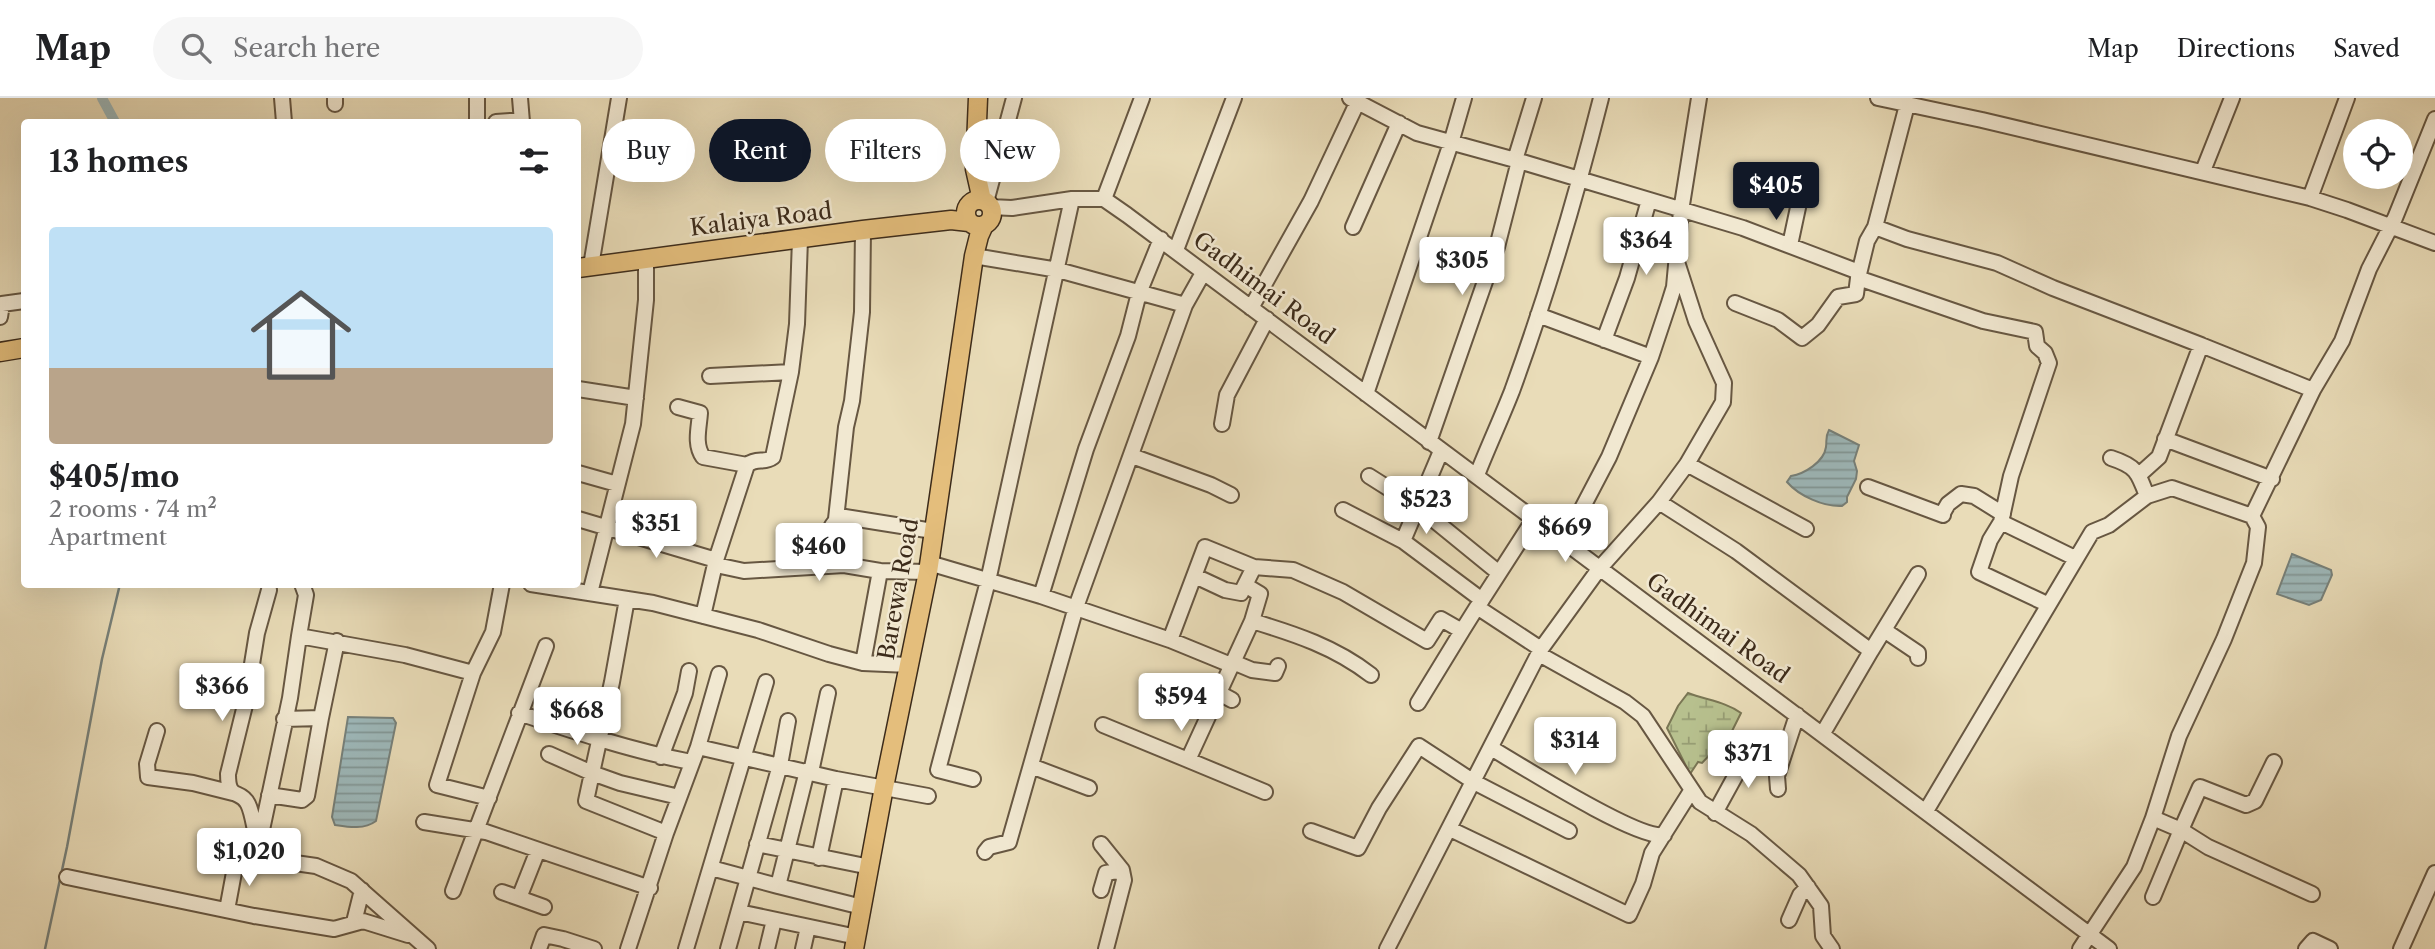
<!DOCTYPE html>
<meta charset="utf-8">
<style>
body{margin:0;font-family:"Libre Caslon Text",serif;background:#f6f6f6;color:#202124;height:100vh;display:flex;flex-direction:column;font-size:26px;white-space:nowrap}
*{box-sizing:border-box;margin:0}
p{font-size:23px;color:#757577}
.icon{flex:none;width:38px;height:38px;fill:none;stroke:currentColor;stroke-width:2;stroke-linecap:round;stroke-linejoin:round}
.map{position:relative;flex:1;overflow:hidden}
.sheet{position:absolute;left:21px;top:21px;width:560px;height:469px;display:flex;flex-direction:column;background:#fff;border-radius:7px;box-shadow:0 7px 28px #0002}
.sheet>*{flex:none}
.hud{position:absolute;left:602px;top:21px;width:665px;height:63px;display:flex;gap:14px}
.buttons{position:absolute;left:2343px;top:21px;display:grid;gap:14px}
.buttons a{display:grid;place-items:center;width:70px;height:70px;border-radius:50%;background:#fff;box-shadow:0 7px 28px #0002;font-size:35px}
.price{position:absolute;translate:-50% -60px;padding:0 16px;border-radius:7px;background:#fff;color:#222;font-size:23px;line-height:46px;filter:drop-shadow(0 2px 4px #0008)}
.price::after{content:'';position:absolute;left:50%;top:42px;width:21px;height:16px;margin-left:-10px;background:inherit;clip-path:polygon(0 0,100% 0,50% 100%)}
.price.on{background:#111827;color:#fff}
ul{padding:0;list-style:none}
li{display:grid;align-content:center;gap:14px;height:371px;padding:0 28px}
li+li{border-top:2px solid #e0e0e0}
li span{display:grid;place-items:center;height:217px;border-radius:7px;color:#555}
li>.icon{margin-inline-start:auto}
span .icon{width:126px;height:126px;fill:#fffc;stroke-width:1}
li b{font-size:30px}
h2{display:flex;justify-content:space-between;align-items:center;height:84px;padding:0 28px;font-size:30px}
.pill{padding:0 24px;border-radius:32px;background:#fff;box-shadow:0 7px 28px #0002;font-size:24px;line-height:63px}
.pill.on{background:#111827;color:#fff}
header{display:flex;align-items:center;gap:42px;box-sizing:border-box;height:98px;padding:0 35px;background:#fff;border-bottom:2px solid #e0e0e0}
header strong{font-size:33px}
nav{display:flex;gap:38px;margin-inline-start:auto;font-size:24px}
.search{width:490px;height:63px;background:#f6f6f6;display:flex;align-items:center;gap:18px;box-sizing:border-box;padding:0 24px;border-radius:38px;color:#757577;font-size:26px}
.map>svg:first-child{display:block}
.wetland{fill:url(#wetland-marsh);stroke:#7a7654;stroke-width:2}
.water{fill:url(#water-rules);stroke:#76807a;stroke-width:2}
.lines{fill:none;stroke-linecap:round;stroke-linejoin:round}
.stream{stroke:#76807a;stroke-width:2.5}
.canal{stroke:#9db8ba;stroke-width:10}
.minor-casing{stroke:#675742;stroke-width:18}
.major-casing{stroke:#3c2b1a;stroke-width:21}
.minor{stroke:#f1e8d1;stroke-width:14}
.major{stroke:#e4be7c;stroke-width:18}
.labels{text-anchor:middle;stroke-width:5;stroke-linejoin:round;paint-order:stroke}
.street-label{font-size:23px;fill:#3c2b1a;stroke:#f1e8d1}
</style>
<header>
<strong>Map</strong>
<div class="search"><svg class="icon" aria-label="search" viewBox="0 0 24 24"><circle cx="10" cy="10" r="6"/><path d="M15 15l6 6"/></svg>Search here</div>
<nav><a>Map</a><a>Directions</a><a>Saved</a></nav>
</header>
<div class="map">
<svg width="2435" height="851" viewBox="0 0 2435 851">
<defs>
<pattern id="wetland-marsh" width="20" height="14" patternUnits="userSpaceOnUse" patternTransform="scale(1.75)"><rect width="20" height="14" fill="#b7c08e"/><path d="M1 5h8M5 5V1M11 12h8M15 12V8" fill="none" stroke="#969c73"/></pattern>
<pattern id="water-rules" width="6" height="5" patternUnits="userSpaceOnUse" patternTransform="scale(1.75)"><rect width="6" height="5" fill="#9db8ba"/><path d="M0 2.5h6" fill="none" stroke="#819696"/></pattern>
</defs>
<rect width="100%" height="100%" fill="#e9dcb8"/>
<filter id="stains"><feTurbulence type="fractalNoise" baseFrequency=".00286" numOctaves="4"/><feColorMatrix values="0 0 0 0 .2 0 0 0 0 .09 0 0 0 0 .02 0 0 0 .5 -.17"/></filter>
<radialGradient id="worn" r=".72"><stop offset=".6" stop-color="#630" stop-opacity="0"/><stop offset="1" stop-color="#630" stop-opacity=".3"/></radialGradient>
<path class="wetland" d="M1688 595C1706 602 1726 604 1741 615L1727 643 1744 652 1738 667 1715 651 1702 665 1698 664 1690 676 1667 630 1678 608Z"/>
<path class="water" d="M1829 332 1859 347 1854 363 1857 373 1856 381 1847 399V404L1842 408C1824 409 1799 398 1787 384L1791 378C1804 376 1824 364 1826 349 1827 342 1825 339 1829 332Z
M2292 456 2331 472 2332 477 2321 502 2309 507 2277 496Z
M348 619 393 620 396 625 376 723C364 732 348 729 335 727L332 719Z"/>
<g class="lines">
<path class="stream" d="M45 851 67 749 102 561 120 486"/>
<path class="canal" d="M102 0 115 24"/>
<defs>
<path id="minor" d="M282 0 284 24
M335 0V6
M477 0V24
M520 0 522 24
M1350 0 1417 35 1519 63 1743 130 1859 174
M1878 0 1982 22 2310 100 2347 112 2435 145
M1907 7 1875 129 1867 143 1858 180 1983 223 2035 234 2037 248 2045 255 2049 265 2011 378 2001 424 2075 460
M496 24 522 22
M1515 62 1534 0
M2203 73 2232 0
M2310 100 2347 0
M1104 101 1142 0
M986 104 1014 0
M990 109 1012 110 1072 101H1104L1127 117 2109 851
M1353 129 1399 25
M1875 129 1907 141 1997 165 2053 190 2201 247
M1790 147 1803 86
M1176 152 1234 0
M974 158 1058 172 1185 207
M591 168 619 0
M1735 205 1778 222 1802 240 1818 227 1838 199 1856 196 1858 180
M1251 210 1311 103 1358 3
M1538 217 1651 259
M0 219 2 206 24 203
M1604 242 1627 180 1649 102
M710 278 791 274
M578 291 636 300
M1366 296 1451 45 1464 0
M678 309 700 315C699 330 694 346 703 359L747 367
M1222 326 1227 297 1267 221
M2165 341 2272 381
M1429 344 1497 149 1519 63
M1441 353 1403 443 1482 502
M1132 358 1211 387 1231 397
M2111 360C2136 368 2138 374 2147 398
M1687 366 1806 431
M578 375 617 386
M1477 377C1488 349 1501 321 1512 293 1547 197 1576 99 1601 0
M2139 377 2159 359 2201 247 2313 292
M1369 378 1418 409 1499 475
M1868 389 1943 417
M1659 404 1736 453 1871 553 1823 635
M1343 412 1403 443
M1944 413 1948 406 1961 396 1974 398 2003 416
M578 421 716 462
M836 421 846 329 852 303 862 214 863 132
M2001 424 1990 442 1979 474 2047 506
M1565 443 1609 359 1651 259 1669 205 1674 189 1681 113 1699 0
M929 465 1041 498 1170 542 1205 449 1254 469
M716 467 744 473 844 467 880 473 928 474
M826 467C828 449 824 423 845 419L933 433
M1195 478 1225 492 1241 495 1254 469 1293 472 1343 494 1427 543 1441 521 1462 533 1477 509 1541 551
M531 486 653 505 758 532 829 556 863 565 909 567
M1245 487 1260 496 1252 523C1295 536 1335 549 1371 577
M590 495 633 326 646 202V161
M1041 498 1086 351 1128 238 1139 195 1161 141
M627 501 612 584 592 675 620 685 679 699
M1478 508 1534 421
M703 518 716 462 747 367C757 359 764 366 773 359L791 274 797 226 800 141
M1252 523 1188 662 1265 694
M1884 532 1918 555V560
M299 538 306 497 302 486
M1170 542 1231 567
M1871 553 1918 476
M1539 556 1625 604 1643 618 1700 704 1751 736 1799 777 1821 808 1823 838 1832 851
M1233 564 1252 572 1275 575 1278 568
M863 565 880 473
M1219 595 1232 602
M1418 605 1462 533
M519 615C576 634 633 653 691 664
M284 621 321 620 337 543
M1103 627 1188 662
M157 633 147 666 148 679 193 685 233 695
M698 649 836 681 928 698
M1491 650C1520 667 1638 742 1664 737
M549 656 592 675 586 703 666 735
M661 659 685 595 689 573
M1031 668 1089 690
M811 674 828 595
M973 681 938 672 988 483 1072 101
M1778 691 1777 678 1797 617
M269 697 302 702 307 698 321 620
M489 700 437 687 473 575 493 534 502 486
M1926 713 2092 434 2109 427 2147 398 2172 390 2252 418
M1715 715 1749 653
M2153 720 2181 732 2200 689 2246 707 2255 703 2274 664
M424 724 486 734 650 790
M1450 731 1629 817 1643 786 1652 755 1691 693
M1311 733 1358 750 1379 710 1419 648 1474 684 1569 733
M258 744C254 732 253 716 248 706 240 690 228 704 228 676L246 603 257 535 269 492
M757 746 870 769
M1101 746 1122 772 1124 782 1106 851
M538 752 519 800 544 809
M985 754 989 749 1009 744 1076 509 1185 207 1203 175
M819 760 836 681
M711 770 778 788 807 673
M67 779 254 818 334 831 363 823 408 837
M778 788 862 809
M1101 792 1106 775 1122 772
M453 793 546 548
M502 794 519 800
M2153 799 2181 732 2208 749 2312 796
M227 812 238 753 262 756
M739 814 857 839
M1789 822 1800 797 1808 789
M354 824 362 792
M428 851 351 783 316 768 267 761 262 756 259 746 290 600 299 538 405 557 473 575
M539 851 544 837 563 841 594 851
M628 851 666 735 698 649 719 576
M686 851 766 584
M728 851 780 667 788 623
M767 851 774 822
M803 851 808 829
M1387 851 1541 551 1599 471 1659 404 1687 366 1723 304 1724 285 1696 223 1677 164
M2080 851 2134 769 2153 720 2179 638 2224 541 2254 465 2258 429 2252 418 2313 292 2342 243 2369 171 2395 120 2435 21
M2306 851 2313 843 2330 851
M2401 851 2435 775"/>
<path id="major" d="M978 0 975 71 982 102
M966 115a13 13 0 1 1 26 0a13 13 0 1 1-26 0Z
M578 170 863 132 951 122 969 124
M0 254 24 250
M854 851 884 689 928 474 974 158 979 138 984 127"/>
</defs>
<use href="#minor" class="minor-casing"/>
<use href="#major" class="major-casing"/>
<use href="#minor" class="minor"/>
<use href="#major" class="major"/>
</g>
<g class="labels">
<g class="street-label">
<text transform="translate(761 121) rotate(-7)" y="8">Kalaiya Road</text>
<text transform="translate(1264 190) rotate(37)" y="8">Gadhimai Road</text>
<text transform="translate(898 491) rotate(-80)" y="8">Barewa Road</text>
<text transform="translate(1718 530) rotate(36)" y="8">Gadhimai Road</text>
</g>
</g>
<rect width="100%" height="100%" filter="url(#stains)"/>
<rect width="100%" height="100%" fill="url(#worn)"/>
</svg>
<div class="buttons">
<a><svg class="icon" aria-label="locate" viewBox="0 0 24 24"><circle cx="12" cy="12" r="6"/><path d="M12 2v4M12 18v4M2 12h4M18 12h4"/></svg></a>
</div>
<b class="price on" style="left:1776px;top:124px">$405</b>
<b class="price" style="left:1646px;top:179px">$364</b>
<b class="price" style="left:1462px;top:199px">$305</b>
<b class="price" style="left:1426px;top:438px">$523</b>
<b class="price" style="left:656px;top:462px">$351</b>
<b class="price" style="left:1565px;top:466px">$669</b>
<b class="price" style="left:819px;top:485px">$460</b>
<b class="price" style="left:222px;top:625px">$366</b>
<b class="price" style="left:1181px;top:635px">$594</b>
<b class="price" style="left:577px;top:649px">$668</b>
<b class="price" style="left:1575px;top:679px">$314</b>
<b class="price" style="left:1748px;top:692px">$371</b>
<b class="price" style="left:249px;top:790px">$1,020</b>
<div class="hud">
<a class="pill">Buy</a>
<a class="pill on">Rent</a>
<a class="pill">Filters</a>
<a class="pill">New</a>
</div>
<section class="sheet">
<h2>13 homes<svg class="icon" aria-label="filters" viewBox="0 0 24 24"><path d="M4 7h16M4 17h16"/><circle cx="9" cy="7" r="2"/><circle cx="15" cy="17" r="2"/></svg></h2>
<ul>
<li><span style="background:linear-gradient(#bfe0f5 65%,#b9a48a 0)"><svg class="icon" aria-label="home" viewBox="0 0 24 24"><path d="M3 11l9-7 9 7M6 9v11h12V9"/></svg></span><div><b>$405/mo</b><p>2 rooms · 74 m²</p><p>Apartment</p></div></li>
</ul>
</section>
</div>
